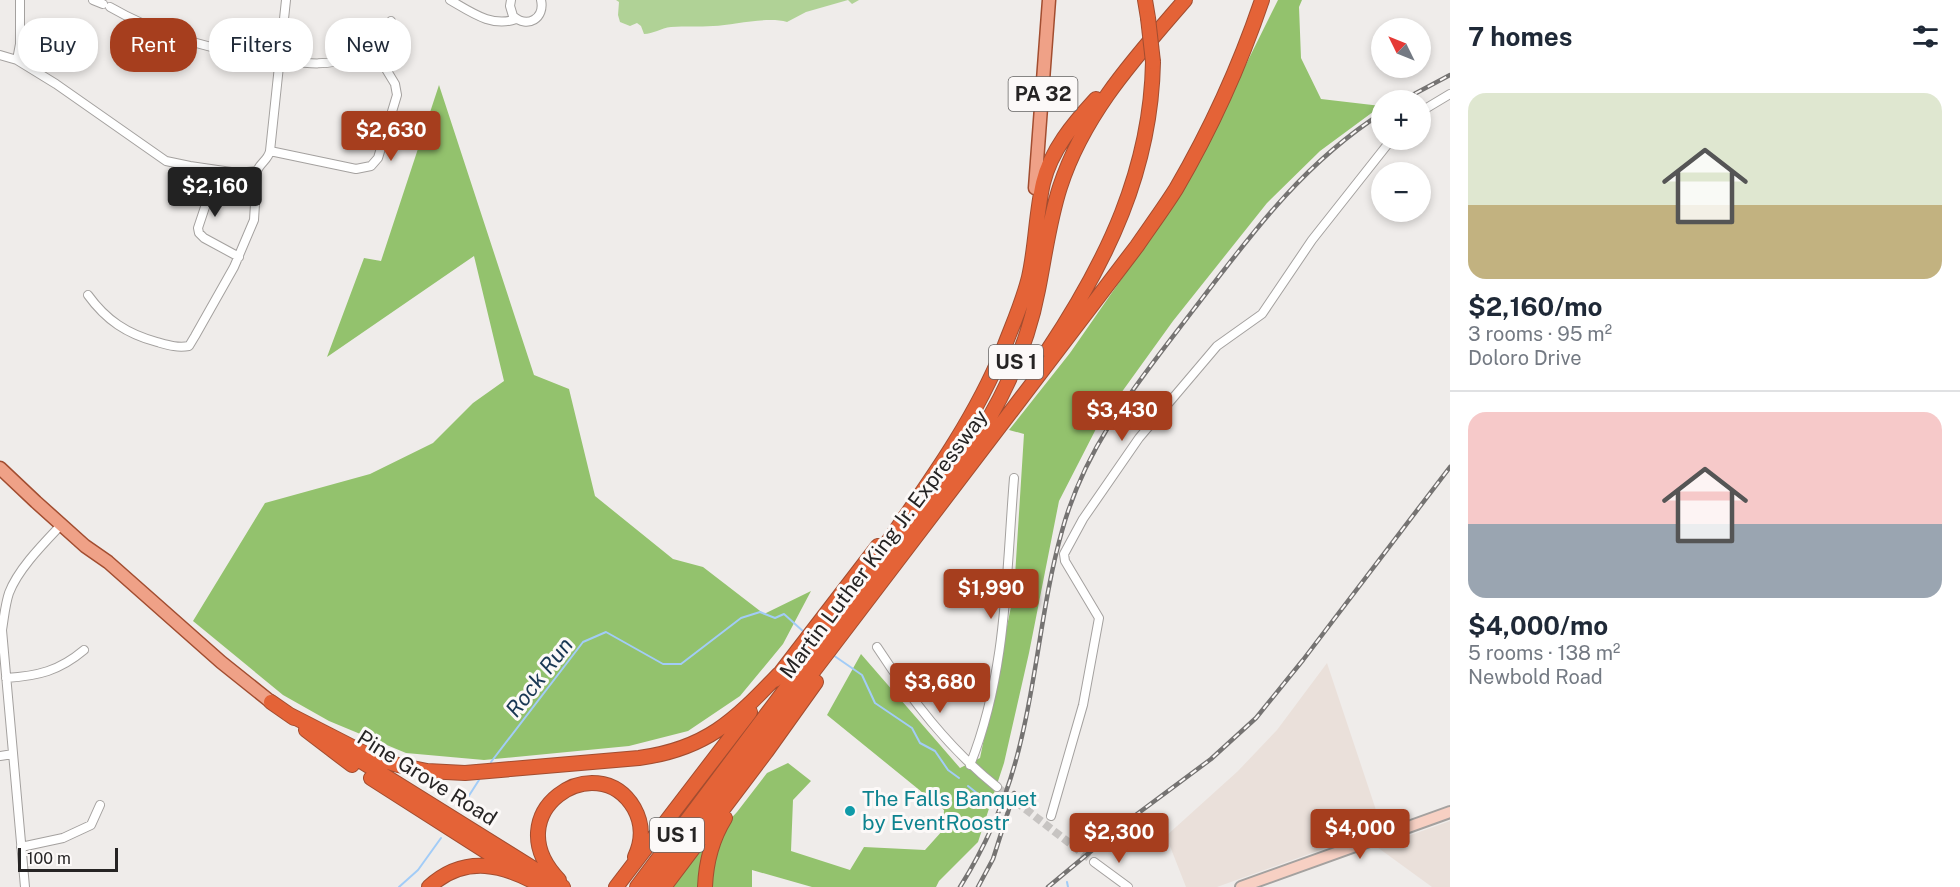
<!DOCTYPE html>
<meta charset="utf-8">
<style>
body{margin:0;font-family:"Public Sans",sans-serif;background:#f2f2f3;color:#1f2937;height:100vh;display:flex;flex-direction:column;font-size:22px;white-space:nowrap}
*{box-sizing:border-box;margin:0}
p{font-size:20px;color:#747a83}
.icon{flex:none;width:33px;height:33px;fill:none;stroke:currentColor;stroke-width:2;stroke-linecap:round;stroke-linejoin:round}
.map{position:relative;flex:1;overflow:hidden}
.details{display:flex;flex-direction:column;background:#fff;width:510px}
.details>*{flex:none}
.guide{position:absolute;left:18px;top:18px;width:570px;height:54px;display:flex;gap:12px}
.needle{width:39px;rotate:313deg}
.controls{position:absolute;left:1371px;top:18px;display:grid;gap:12px}
.controls a{display:grid;place-items:center;width:60px;height:60px;border-radius:50%;background:#fff;box-shadow:0 3px 9px #0003;font-size:30px}
.scale{position:absolute;left:18px;bottom:15px;width:100px;box-sizing:border-box;padding-left:6px;border:3px solid #262424;border-top:0;font-size:16px;line-height:21px;white-space:nowrap;color:#262424;-webkit-text-stroke:4px #fcf9f8;paint-order:stroke}
.price{position:absolute;translate:-50% -51px;padding:0 14px;border-radius:6px;background:#a63e1e;color:#fff;font-size:20px;line-height:39px;filter:drop-shadow(0 2px 3px #0008)}
.price::after{content:'';position:absolute;left:50%;top:36px;width:18px;height:14px;margin-left:-9px;background:inherit;clip-path:polygon(0 0,100% 0,50% 100%)}
.price.selected{background:#222;color:#fff}
ul{padding:0;list-style:none}
li{display:grid;align-content:center;gap:12px;height:318px;padding:0 18px}
li+li{border-top:2px solid #e0e1e3}
li span{display:grid;place-items:center;height:186px;border-radius:18px;color:#555}
li>.icon{margin-inline-start:auto}
span .icon{width:108px;height:108px;fill:#fffc;stroke-width:1}
li b{font-size:26px}
h2{display:flex;justify-content:space-between;align-items:center;height:72px;padding:0 18px;font-size:26px}
.pill{padding:0 21px;border-radius:24px;background:#fff;box-shadow:0 3px 9px #0003;font-size:21px;line-height:54px}
.pill.selected{background:#a63e1e;color:#fff}
main{display:flex;flex:1;min-height:0}
.map>svg:first-child{display:block}
.built{fill:#eae0da}
.green{fill:#b0d296}
.forest{fill:#93c26d}
.lines{fill:none;stroke-linecap:round;stroke-linejoin:round}
.stream{stroke:#a2ccf7;stroke-width:2}
.minor-tunnel{stroke:#c7c4c2;stroke-width:8;stroke-dasharray:8 4;stroke-linecap:butt}
.minor-casing{stroke:#a4a19f;stroke-width:10}
.secondary-casing{stroke:#a4a19f;stroke-width:14}
.primary-casing{stroke:#a24d30;stroke-width:15}
.motorway-casing{stroke:#a24d30;stroke-width:16}
.minor{stroke:#fff;stroke-width:8}
.secondary{stroke:#f7d0c3;stroke-width:10}
.primary{stroke:#efa187;stroke-width:12}
.motorway{stroke:#e46337;stroke-width:14}
.rail-casing{stroke:#757372;stroke-width:4.5}
.rail{stroke:#fcf9f8;stroke-width:2;stroke-dasharray:7;stroke-linecap:butt}
.motorway-bridge-casing{stroke:#a24d30;stroke-width:16;stroke-linecap:butt}
.motorway-bridge{stroke:#e46337;stroke-width:14}
.culture-dot{fill:#0f9aa8;stroke:#fcf9f8;stroke-width:2}
.labels{text-anchor:middle;stroke-width:6;stroke-linejoin:round;paint-order:stroke}
.shield{fill:#fcf9f8;stroke:#666464;stroke-width:1.5}
.shield-label{font-size:20px;font-weight:bold;fill:#262424}
.street-label{font-size:21px;fill:#262424;stroke:#fcf9f8}
.culture-label{font-size:21px;fill:#0d838f;stroke:#fcf9f8;text-anchor:start}
.water-label{font-size:22px;font-style:italic;fill:#183753;stroke:#fcf9f8}
</style>
<main>
<div class="map">
<svg width="1450" height="887" viewBox="0 0 1450 887">
<rect width="100%" height="100%" fill="#efecea"/>
<path class="built" d="M1327 663 1382 828 1217 887H1186L1166 836 1238 771 1277 730Z
M1450 821V887H1432L1377 847Z"/>
<path class="green" d="M616 0H859L852 4 848 0 806 12 787 22C768 16 734 25 713 26 699 27 685 26 671 27 661 28 653 34 644 34L641 26 637 23 630 26 620 22 618 15 619 2Z"/>
<path class="forest" d="M1278 0H1302L1299 7 1301 58 1321 99 1381 106 1320 151 1267 203 1173 321 1098 425 1059 501 1029 653 1004 763 978 842 939 881 936 887H812L752 870V887H673L696 856 737 812 767 773 788 763 811 781 793 800 791 851 850 870 864 847 925 850 943 830 944 810 827 715 861 654 960 768 980 758 1014 592 1024 434 1009 430 1070 353 1184 189Z
M439 85 534 375 569 389 595 496 673 559 703 567 764 614 811 591 783 644 740 696 688 731 629 746 484 760 406 753 329 721 283 695 193 621 265 503 370 474 433 443 473 403 504 381 474 256 327 357 364 258 381 261Z"/>
<g class="lines">
<path class="stream" d="M833 655 862 675 875 703 912 728 920 743 935 751 948 770 959 778
M491 762 583 642 606 632 663 664H681L741 618 760 612 775 618 784 614 805 633
M968 786 992 805
M461 808 479 780
M1067 882 1068 887
M399 887 418 870 441 838"/>
<path class="minor-tunnel" d="M997 787 1094 862"/>
<defs>
<path id="minor" d="M93 0 103 4
M450 0C471 12 492 28 516 19
M511 0 510 6 513 16C528 29 545 18 541 0
M110 7C162 37 219 52 279 60 304 63 327 67 351 57 370 50 379 37 391 21
M0 55 17 60 56 84 166 161 190 166 238 173 257 171
M17 60 20 44V0
M1420 112 1450 94
M270 151 356 169 371 166 378 158 397 95 395 84 372 46
M206 169V204L198 228 199 233 204 238 239 257
M88 295C106 320 127 334 157 342 168 345 177 348 189 346L195 336 234 267 254 220 257 171C260 163 268 160 270 151L286 0
M877 647C911 699 948 748 997 787
M6 678C38 676 59 671 84 650
M0 756 13 754
M970 765C1007 673 1006 575 1014 478
M1051 816 1083 705 1099 618 1065 561 1064 554 1083 519 1139 438 1217 346 1262 314 1312 240 1391 140
M21 847 63 838 91 825 100 805
M1094 862 1128 887
M25 887 2 630C4 618 5 605 9 593 18 569 44 543 61 525"/>
<path id="secondary" d="M1241 887 1450 812"/>
<path id="primary" d="M1035 188 1049 0
M0 468 36 502 85 546 108 562 221 662 271 702"/>
<path id="motorway" d="M1145 0 1148 18
M1048 350C1107 261 1151 170 1153 62
M876 559C922 492 972 426 1003 350 1012 326 1023 302 1029 277 1036 246 1036 214 1043 183 1051 150 1073 124 1096 99
M775 680 878 546
M271 702 294 718
M288 714 370 756 398 765 427 771 465 773 639 758C706 749 734 721 779 674
M306 730 352 765
M348 753 563 887
M371 778 526 877
M559 880C494 813 597 745 634 808 643 824 643 840 635 857
M429 887C465 854 505 864 543 887
M616 887 750 712
M637 887 827 634C860 594 892 551 924 509 955 469 986 430 1007 384 1021 354 1032 322 1038 290 1045 255 1049 221 1060 187 1084 113 1135 58 1185 0
M649 887 1137 246C1150 227 1164 208 1176 189 1211 129 1240 65 1262 0
M664 887 766 752 816 682
M705 887C706 862 712 839 725 818"/>
</defs>
<use href="#minor" class="minor-casing"/>
<use href="#secondary" class="secondary-casing"/>
<use href="#primary" class="primary-casing"/>
<use href="#motorway" class="motorway-casing"/>
<use href="#minor" class="minor"/>
<use href="#secondary" class="secondary"/>
<use href="#primary" class="primary"/>
<use href="#motorway" class="motorway"/>
<defs>
<path id="rail" d="M1403 100 1450 75
M960 887C989 841 1010 790 1022 736 1038 668 1043 598 1062 531 1086 443 1140 380 1194 309 1250 236 1302 164 1382 113
M978 887 993 859 1014 793
M1048 887 1125 823 1211 759 1256 718 1303 660 1450 467"/>
</defs>
<use href="#rail" class="rail-casing"/>
<use href="#rail" class="rail"/>
<defs>
<path id="motorway-bridge" d="M1148 18 1153 62"/>
</defs>
<use href="#motorway-bridge" class="motorway-bridge-casing"/>
<use href="#motorway-bridge" class="motorway-bridge"/>
</g>
<circle class="culture-dot" cx="850" cy="811" r="6"/>
<g class="labels">
<g class="shield">
<rect x="1008.5" y="77" width="69" height="34" rx="4.5"/>
<rect x="989" y="345" width="54" height="34" rx="4.5"/>
<rect x="650" y="818" width="54" height="34" rx="4.5"/>
</g>
<g class="shield-label">
<text x="1043" y="101">PA 32</text>
<text x="1016" y="369">US 1</text>
<text x="677" y="842">US 1</text>
</g>
<g class="street-label">
<text transform="translate(884 544) rotate(-53)" y="7">Martin Luther King Jr. Expressway</text>
<text transform="translate(427 778) rotate(32)" y="7">Pine Grove Road</text>
</g>
<g class="culture-label">
<text x="862" y="806">The Falls Banquet<tspan x="862" dy="24">by EventRoostr</tspan></text>
</g>
<g class="water-label">
<text transform="translate(539 677) rotate(-52)" y="8">Rock Run</text>
</g>
</g>
</svg>
<div class="controls">
<a><svg class="needle" viewBox="-14 -14 28 28"><path d="M0-13l5 13h-10z" fill="#e53935"/><path d="M0 13l5-13h-10z" fill="#747a83"/></svg></a>
<a>+</a>
<a>−</a>
</div>
<div class="scale">100 m</div>
<b class="price" style="left:391px;top:162px">$2,630</b>
<b class="price selected" style="left:215px;top:218px">$2,160</b>
<b class="price" style="left:1122px;top:442px">$3,430</b>
<b class="price" style="left:991px;top:620px">$1,990</b>
<b class="price" style="left:940px;top:714px">$3,680</b>
<b class="price" style="left:1360px;top:860px">$4,000</b>
<b class="price" style="left:1119px;top:864px">$2,300</b>
<div class="guide">
<a class="pill">Buy</a>
<a class="pill selected">Rent</a>
<a class="pill">Filters</a>
<a class="pill">New</a>
</div>
</div>
<section class="details">
<h2>7 homes<svg class="icon" aria-label="filters" viewBox="0 0 24 24"><path d="M4 7h16M4 17h16"/><circle cx="9" cy="7" r="2"/><circle cx="15" cy="17" r="2"/></svg></h2>
<ul>
<li><span style="background:linear-gradient(#dfe7d0 60%,#c2b280 0)"><svg class="icon" aria-label="home" viewBox="0 0 24 24"><path d="M3 11l9-7 9 7M6 9v11h12V9"/></svg></span><div><b>$2,160/mo</b><p>3 rooms · 95 m²</p><p>Doloro Drive</p></div></li>
<li><span style="background:linear-gradient(#f6c9c9 60%,#9aa5b1 0)"><svg class="icon" aria-label="home" viewBox="0 0 24 24"><path d="M3 11l9-7 9 7M6 9v11h12V9"/></svg></span><div><b>$4,000/mo</b><p>5 rooms · 138 m²</p><p>Newbold Road</p></div></li>
</ul>
</section>
</main>
